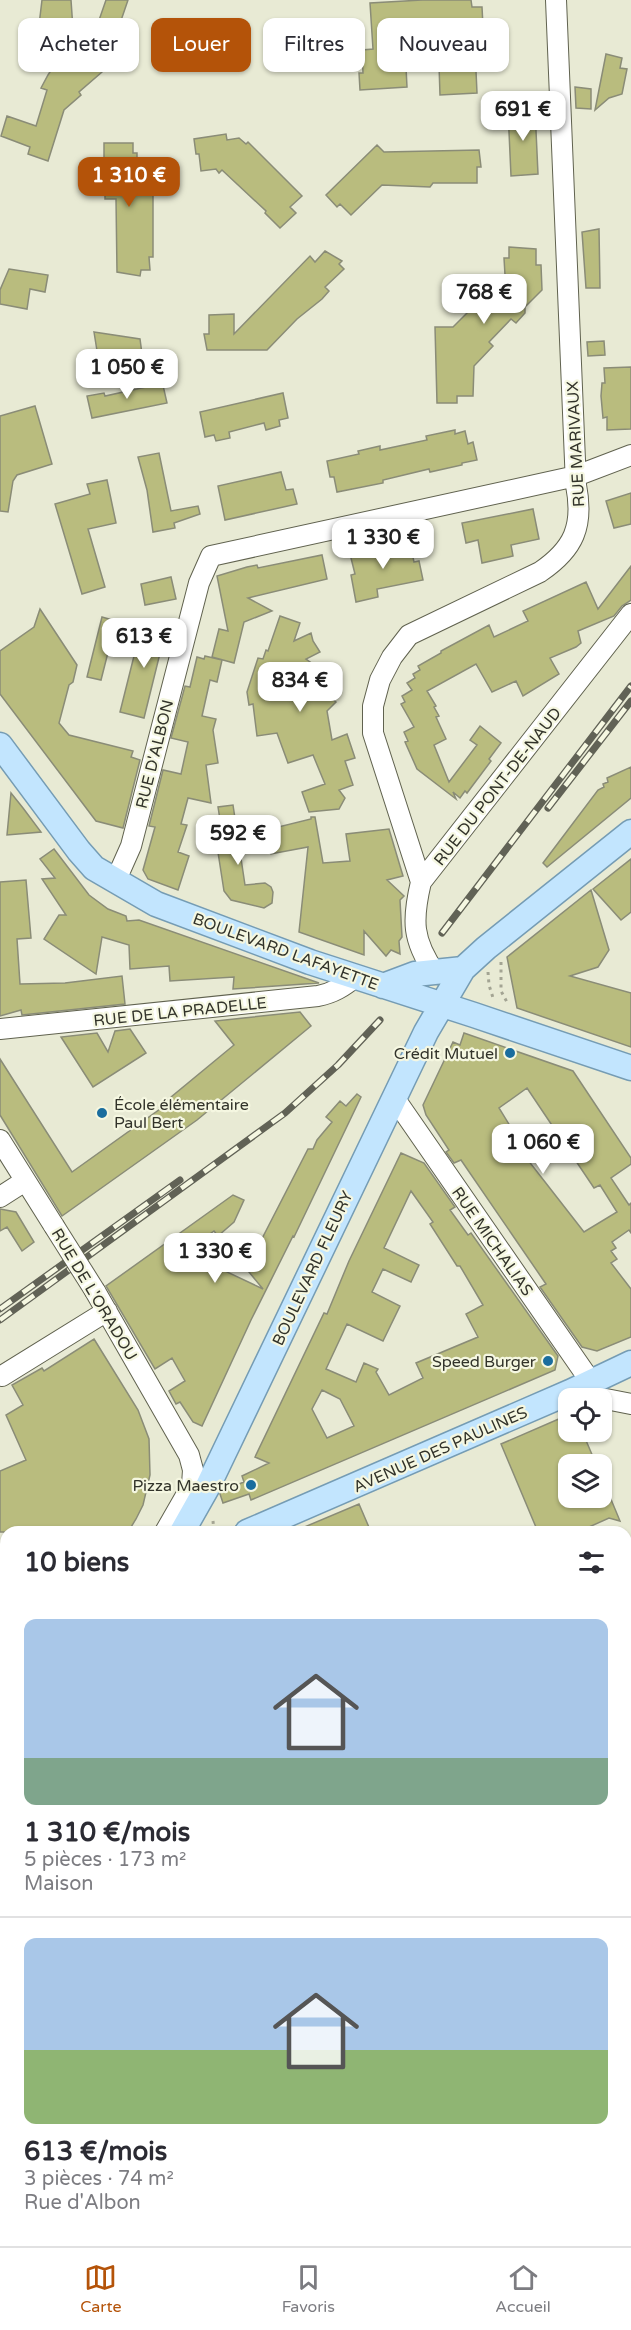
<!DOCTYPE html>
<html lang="fr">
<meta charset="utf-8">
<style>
body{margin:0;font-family:"Varela Round",sans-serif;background:#f7f7f7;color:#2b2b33;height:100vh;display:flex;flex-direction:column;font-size:22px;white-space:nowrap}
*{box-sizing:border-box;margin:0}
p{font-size:20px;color:#7c7c81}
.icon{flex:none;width:33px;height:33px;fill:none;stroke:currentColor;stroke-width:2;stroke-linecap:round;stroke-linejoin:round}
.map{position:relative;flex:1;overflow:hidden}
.sheet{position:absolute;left:0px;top:1526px;width:632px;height:722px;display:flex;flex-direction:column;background:#fff;border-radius:18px 18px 0 0;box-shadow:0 2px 4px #0004}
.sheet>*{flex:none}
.banner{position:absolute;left:18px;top:18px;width:596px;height:54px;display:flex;gap:12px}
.controls{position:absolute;left:558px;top:1388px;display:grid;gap:12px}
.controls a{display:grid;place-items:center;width:54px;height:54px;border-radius:12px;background:#fff;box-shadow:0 2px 4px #0004;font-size:30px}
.price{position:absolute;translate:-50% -51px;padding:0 14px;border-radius:12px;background:#fff;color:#222;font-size:20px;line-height:39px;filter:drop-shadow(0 2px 3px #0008)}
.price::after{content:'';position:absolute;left:50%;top:36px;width:18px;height:14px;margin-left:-9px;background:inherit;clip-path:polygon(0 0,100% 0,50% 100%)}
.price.active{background:#b45309;color:#fff}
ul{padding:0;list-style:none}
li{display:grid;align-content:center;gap:12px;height:318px;padding:0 24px}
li+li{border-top:2px solid #e1e1e2}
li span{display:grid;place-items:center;height:186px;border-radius:12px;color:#555}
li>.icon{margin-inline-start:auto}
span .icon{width:108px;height:108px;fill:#fffc;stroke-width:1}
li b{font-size:26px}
h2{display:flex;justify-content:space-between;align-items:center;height:72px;padding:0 24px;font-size:26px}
.chip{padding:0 21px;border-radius:12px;background:#fff;box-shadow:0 2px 4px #0004;font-size:21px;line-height:54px}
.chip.active{background:#b45309;color:#fff}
.tab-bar{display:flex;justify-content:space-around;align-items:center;height:84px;border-top:2px solid #e1e1e2;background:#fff;font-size:16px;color:#7c7c81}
.tab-bar a{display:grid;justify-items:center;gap:3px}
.tab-bar .active{color:#b45309}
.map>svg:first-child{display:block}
.green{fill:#cdcfa5}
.building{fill:#b9bc7e;stroke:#8a8c77;stroke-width:1.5;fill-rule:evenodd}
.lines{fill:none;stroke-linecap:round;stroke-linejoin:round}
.minor-casing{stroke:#60624f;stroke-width:22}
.major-casing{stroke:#759cb4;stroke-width:27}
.path{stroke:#a3a493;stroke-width:3;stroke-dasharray:3 4.5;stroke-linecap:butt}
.minor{stroke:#fff;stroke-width:20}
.major{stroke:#c2e5fe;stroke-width:24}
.rail-casing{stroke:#616256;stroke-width:7}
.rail{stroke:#f5f7e1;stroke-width:4.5;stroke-dasharray:14;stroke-linecap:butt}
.minor-bridge-casing{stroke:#60624f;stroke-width:22;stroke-linecap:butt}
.minor-bridge{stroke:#fff;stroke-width:20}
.poi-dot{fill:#1a6d9e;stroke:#f5f7e1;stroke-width:2}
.labels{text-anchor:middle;stroke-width:4.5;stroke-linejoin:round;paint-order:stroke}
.street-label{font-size:16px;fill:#32332a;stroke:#f5f7e1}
.poi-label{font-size:16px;fill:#32332a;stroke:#f5f7e1;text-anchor:end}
</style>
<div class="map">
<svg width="631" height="2246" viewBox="0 0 631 2246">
<rect width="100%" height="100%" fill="#e8ead4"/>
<path class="green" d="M6 1673V1777L0 1775V1676Z
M0 1824 6 1827V1903L0 1919Z"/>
<path class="building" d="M42 0H71L73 29H47L39 54 26 50 33 26 39 25Z
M106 0H128L114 41 120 43 114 56 102 72 79 92 81 95 64 110 48 161 28 154 30 147 1 136 7 116 36 126 47 90 41 88 48 75 57 61 97 26Z
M422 0H471L472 7H482L483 26 474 27 477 93 440 95 439 65 406 67 407 87 360 90 359 73H363L362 50 373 49 370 3Z
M606 54 622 58 620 68 627 69 622 94 609 98 595 110Z
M575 87 591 89V109L576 108Z
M535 109 538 174 511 176 508 110Z
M226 134 227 140 239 138 246 144 248 142 302 196 290 207 296 213 280 228 265 213 266 211 222 170 219 173 216 169 201 171 199 154H196L194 139Z
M104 143H133V153H137V190L153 189V257H149L150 270H141L140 276 117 272 116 199H105V190H101L100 158H104Z
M377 145 384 152 479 150 481 167H477V183H433L430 187 382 185 351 215 340 204 337 207 326 195Z
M599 229 600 288H586L582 232Z
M509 247 536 249V265H541L542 290 525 307V313L516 323 511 319 489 342 493 346 474 366 473 396H457V403H437L435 327H453L505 275 504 258H509Z
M325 251 342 261 339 264 344 269 325 287 329 291 322 299 297 319 267 350H207L204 334H209V315L234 314V334L310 256 315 262Z
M9 269 48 275 45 292 30 289 27 309 0 304V290Z
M94 332 140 339 142 354 128 356V353L98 357Z
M604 341 605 355 588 356 587 342Z
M631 367V429L607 430V417L603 418 601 396 602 383H605L604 368Z
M162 381 167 403 92 418 87 396 104 393 105 396 146 387 145 385Z
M283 393 288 418 279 420 280 426 266 430 264 423 229 432 230 438 216 441 214 435 205 437 200 412Z
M35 406 52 464 17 475 13 481 8 512 0 511V416Z
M455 430V434L465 431 468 444 473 442 477 460 462 463V465L430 472 429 469 383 480V483L337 492 334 477H330L327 461 359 454 358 451 380 446V450L427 440 426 436Z
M159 453 171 511 198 506 200 514 174 523 175 528 153 532 147 490 138 457Z
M281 472 286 490 293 489 297 504 225 520 218 486Z
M107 480 116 523 88 529 105 587 82 594 55 504 90 494 87 484Z
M631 493V524L614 528 606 501Z
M533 509 539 539 511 545 513 556 482 563 478 540 466 543 462 523Z
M410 543 414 562 419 561 423 580 377 589 378 597 356 602 351 575 355 574 350 554Z
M322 555 327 579 248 598 272 611 244 622 234 663 212 657 219 629 228 631 217 576 247 567 257 565 258 568Z
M631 566V600L622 606 614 616 578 631 581 643 576 647 550 658 559 674 523 696 516 681 492 692 476 664 427 691 436 706 434 707 439 716 436 717 446 739 434 745 449 782 477 745 470 740 480 726 501 743 489 759 491 761 467 793 465 791 460 798 453 792 456 799 417 769 405 742 408 741 404 732 414 727 401 704 405 702 402 696 412 690 407 683 415 678 413 674 420 670 418 666 441 653V651L489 625 494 637 528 621 523 611 586 582 598 609Z
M171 577 176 599 145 605 141 584Z
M40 609 77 665 73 682 69 685 59 723 69 735 133 751 131 757 140 760 123 828 96 821 0 694V651L34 627Z
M280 616 300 623 294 641 311 633 313 641 320 652 306 659 320 669 301 688 325 693 336 702 327 711 332 740 347 734 355 758 345 761 353 785 339 790 345 798 339 809 309 812 302 792 325 784 313 755 288 763 277 733 257 736 253 704 249 705 247 692 258 658 263 659 266 650 268 651Z
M102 617 116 621 101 680 87 677Z
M143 620 167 625 144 718 120 712Z
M205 656 222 660 217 682 210 680 202 716 216 719 213 730 218 763 206 765 211 803 188 798 181 824 187 825 178 852 189 856 178 890 148 879 143 870 155 827 149 826 163 770 181 774 188 742 171 738 185 686 190 687 197 657 204 659Z
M631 767V798L547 867 543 863 598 790 604 787 603 784 608 782 607 778Z
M11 793 23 808 41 832 7 835Z
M233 805 245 885 265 883 271 887 273 892 272 903 264 908 231 900 224 891 217 846 224 845 218 807Z
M311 817H315L323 863 350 861 346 834 389 829 403 876 387 880 404 896 400 900 402 937 399 941 400 954 391 950 386 956 364 931V955L299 932 308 847 271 854 266 830 311 819Z
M54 849 89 895 108 909 126 916 127 921 139 920 319 983 233 989 234 977 170 981 169 966 130 969 129 945 102 937 96 974 44 939 59 915H66L42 879 55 878 40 859Z
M631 859V912L621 920 593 889Z
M26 880 31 938 17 939 20 984 65 983 122 976 125 1004 22 1015 21 1010 0 1016V882Z
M591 890 609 950 598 967 570 976 631 993V1047L517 1008 507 957Z
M300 1012 311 1026 197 1120 62 1216 0 1115V1059L72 1172 160 1109 159 1107 234 1045 215 1021Z
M130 1029 146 1053 93 1087 61 1037 97 1033 108 1052 115 1031Z
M464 1033 573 1071 631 1158V1164L611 1178 629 1205 631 1203V1233L629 1230 612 1242 616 1248 611 1251 617 1259 611 1263 631 1289V1337L597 1351 582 1347 540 1287 546 1284 461 1160 454 1163 446 1152 449 1150 426 1115 423 1105 453 1042 460 1045ZM527 1088 594 1188 600 1185 617 1212 584 1232 531 1164 513 1136 515 1134 499 1108Z
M357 1094 361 1097 294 1237 293 1236 251 1320 202 1426 193 1422 180 1402 176 1404 169 1391 185 1381 172 1358 155 1369 106 1286 233 1195 244 1200 234 1222 218 1236 214 1231 185 1252 263 1289 244 1266 250 1257 252 1258 308 1149H313L317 1140 332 1122 326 1117 340 1101 346 1106Z
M401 1153 424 1163 455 1207 450 1210 468 1235 471 1233 558 1356 555 1370 251 1500 249 1494 223 1503 220 1494 221 1491 244 1482 242 1476 269 1463 255 1457 324 1313 327 1314 349 1261ZM411 1191 433 1222 430 1224 457 1266H460L483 1305 466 1314 478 1337 416 1363 423 1378 389 1395 376 1372 378 1369 364 1363 356 1382 326 1369 347 1324 383 1341 400 1306 372 1292 383 1269 411 1282 419 1265 384 1248ZM322 1390 340 1399 354 1426 327 1438 312 1409Z
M0 1209 16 1212 34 1242 22 1251 7 1227 0 1231Z
M94 1339 138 1410 149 1439 150 1475 143 1505 136 1519 128 1532H0V1471L26 1460 6 1415 23 1405 12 1385 42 1368 44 1371Z
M568 1415V1431H582L596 1464H568V1497H610L620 1521 609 1518 578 1532H538L501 1444Z
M359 1504 371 1532H295V1531Z"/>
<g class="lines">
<defs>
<path id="minor" d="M115 882 131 846 199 583 211 556 576 476 631 455
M421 882 373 733V706L380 680 392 657 409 635 540 572C574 549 584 526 576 485L556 0
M435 973C412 940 412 920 421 882L631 614
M0 1029 318 996C333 993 343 987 355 977
M395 1099 591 1382
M0 1140 54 1226
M0 1197 25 1181
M95 1291 189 1455 193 1470 192 1485 165 1532
M2 1376 107 1311
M570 1392 631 1404
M0 1800 6 1801
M626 1957 631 1958
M0 1963 6 1946
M267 2241 291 2246
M520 2246 521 2241"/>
<path id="major" d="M0 745 79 851 94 868 156 904 310 962 474 1015 631 1068
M383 986 415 974 463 969
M182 1532 208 1486 426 1032 463 969 486 948 631 832
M247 1532 570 1392 631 1363
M0 1646 6 1643
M0 2018 6 2003
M0 2123 6 2126
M150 2241 154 2246"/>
</defs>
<use href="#minor" class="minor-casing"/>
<use href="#major" class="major-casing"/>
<path class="path" d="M501 962V991L508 1004
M488 972 489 985 494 1001
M213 1521 214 1532
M0 1673 6 1671
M0 1778 6 1780
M0 1847 6 1846
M0 2097 6 2046"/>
<use href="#minor" class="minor"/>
<use href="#major" class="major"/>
<defs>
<path id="rail" d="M548 808 631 701
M442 933 631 686
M0 1309 180 1180
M0 1320 285 1113 338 1065 380 1020"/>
</defs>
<use href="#rail" class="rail-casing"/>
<use href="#rail" class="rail"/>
<defs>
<path id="minor-bridge" d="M54 1226 95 1291"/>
</defs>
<use href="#minor-bridge" class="minor-bridge-casing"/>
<use href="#minor-bridge" class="minor-bridge"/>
</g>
<g class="poi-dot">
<circle cx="510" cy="1053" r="6"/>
<circle cx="102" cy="1113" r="6"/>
<circle cx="548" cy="1361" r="6"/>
<circle cx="251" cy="1485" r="6"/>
</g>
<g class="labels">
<g class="street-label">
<text transform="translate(575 444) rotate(-93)" y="6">RUE MARIVAUX</text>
<text transform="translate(154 754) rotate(-76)" y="6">RUE D'ALBON</text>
<text transform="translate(497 786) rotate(-52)" y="6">RUE DU PONT-DE-NAUD</text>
<text transform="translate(286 951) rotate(20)" y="6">BOULEVARD LAFAYETTE</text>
<text transform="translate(180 1011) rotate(-6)" y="6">RUE DE LA PRADELLE</text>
<text transform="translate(493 1241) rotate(55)" y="6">RUE MICHALIAS</text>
<text transform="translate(312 1268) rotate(-65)" y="6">BOULEVARD FLEURY</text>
<text transform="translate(95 1294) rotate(59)" y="6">RUE DE L'ORADOU</text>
<text transform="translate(440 1449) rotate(-24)" y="6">AVENUE DES PAULINES</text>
</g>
<g class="poi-label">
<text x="498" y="1059">Crédit Mutuel</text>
<text x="114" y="1110" text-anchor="start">École élémentaire<tspan x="114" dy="18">Paul Bert</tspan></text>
<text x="536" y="1367">Speed Burger</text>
<text x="239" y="1491">Pizza Maestro</text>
</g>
</g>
</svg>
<div class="controls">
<a><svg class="icon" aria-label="locate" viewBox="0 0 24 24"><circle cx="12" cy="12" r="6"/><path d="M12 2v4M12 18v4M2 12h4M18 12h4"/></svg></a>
<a><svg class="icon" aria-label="layers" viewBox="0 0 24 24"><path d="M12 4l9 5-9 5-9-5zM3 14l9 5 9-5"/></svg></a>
</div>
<b class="price" style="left:523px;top:142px">691 €</b>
<b class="price active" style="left:129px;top:208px">1 310 €</b>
<b class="price" style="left:484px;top:325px">768 €</b>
<b class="price" style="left:127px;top:400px">1 050 €</b>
<b class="price" style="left:383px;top:570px">1 330 €</b>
<b class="price" style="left:144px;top:669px">613 €</b>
<b class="price" style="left:300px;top:713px">834 €</b>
<b class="price" style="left:238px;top:866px">592 €</b>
<b class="price" style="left:543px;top:1175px">1 060 €</b>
<b class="price" style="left:215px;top:1284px">1 330 €</b>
<div class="banner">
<a class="chip">Acheter</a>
<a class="chip active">Louer</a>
<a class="chip">Filtres</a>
<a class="chip">Nouveau</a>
</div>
<section class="sheet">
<h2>10 biens<svg class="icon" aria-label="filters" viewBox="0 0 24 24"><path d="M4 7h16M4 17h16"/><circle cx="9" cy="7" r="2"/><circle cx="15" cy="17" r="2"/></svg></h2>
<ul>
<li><span style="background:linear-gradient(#a9c7e8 75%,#7fa58c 0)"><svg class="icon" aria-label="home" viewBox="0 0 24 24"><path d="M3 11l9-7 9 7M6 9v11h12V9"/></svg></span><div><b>1 310 €/mois</b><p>5 pièces · 173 m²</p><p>Maison</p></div></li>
<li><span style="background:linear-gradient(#a9c7e8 60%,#8fb573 0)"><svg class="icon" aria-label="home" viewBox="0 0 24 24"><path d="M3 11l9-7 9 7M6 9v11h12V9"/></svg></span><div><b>613 €/mois</b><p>3 pièces · 74 m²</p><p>Rue d'Albon</p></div></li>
</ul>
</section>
</div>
<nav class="tab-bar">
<a class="active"><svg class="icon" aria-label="map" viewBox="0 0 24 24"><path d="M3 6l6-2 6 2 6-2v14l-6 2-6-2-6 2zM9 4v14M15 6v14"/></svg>Carte</a>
<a><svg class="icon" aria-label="saved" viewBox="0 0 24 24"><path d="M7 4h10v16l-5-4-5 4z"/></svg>Favoris</a>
<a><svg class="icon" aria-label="home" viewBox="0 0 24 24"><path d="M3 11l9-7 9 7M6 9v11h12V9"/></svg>Accueil</a>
</nav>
